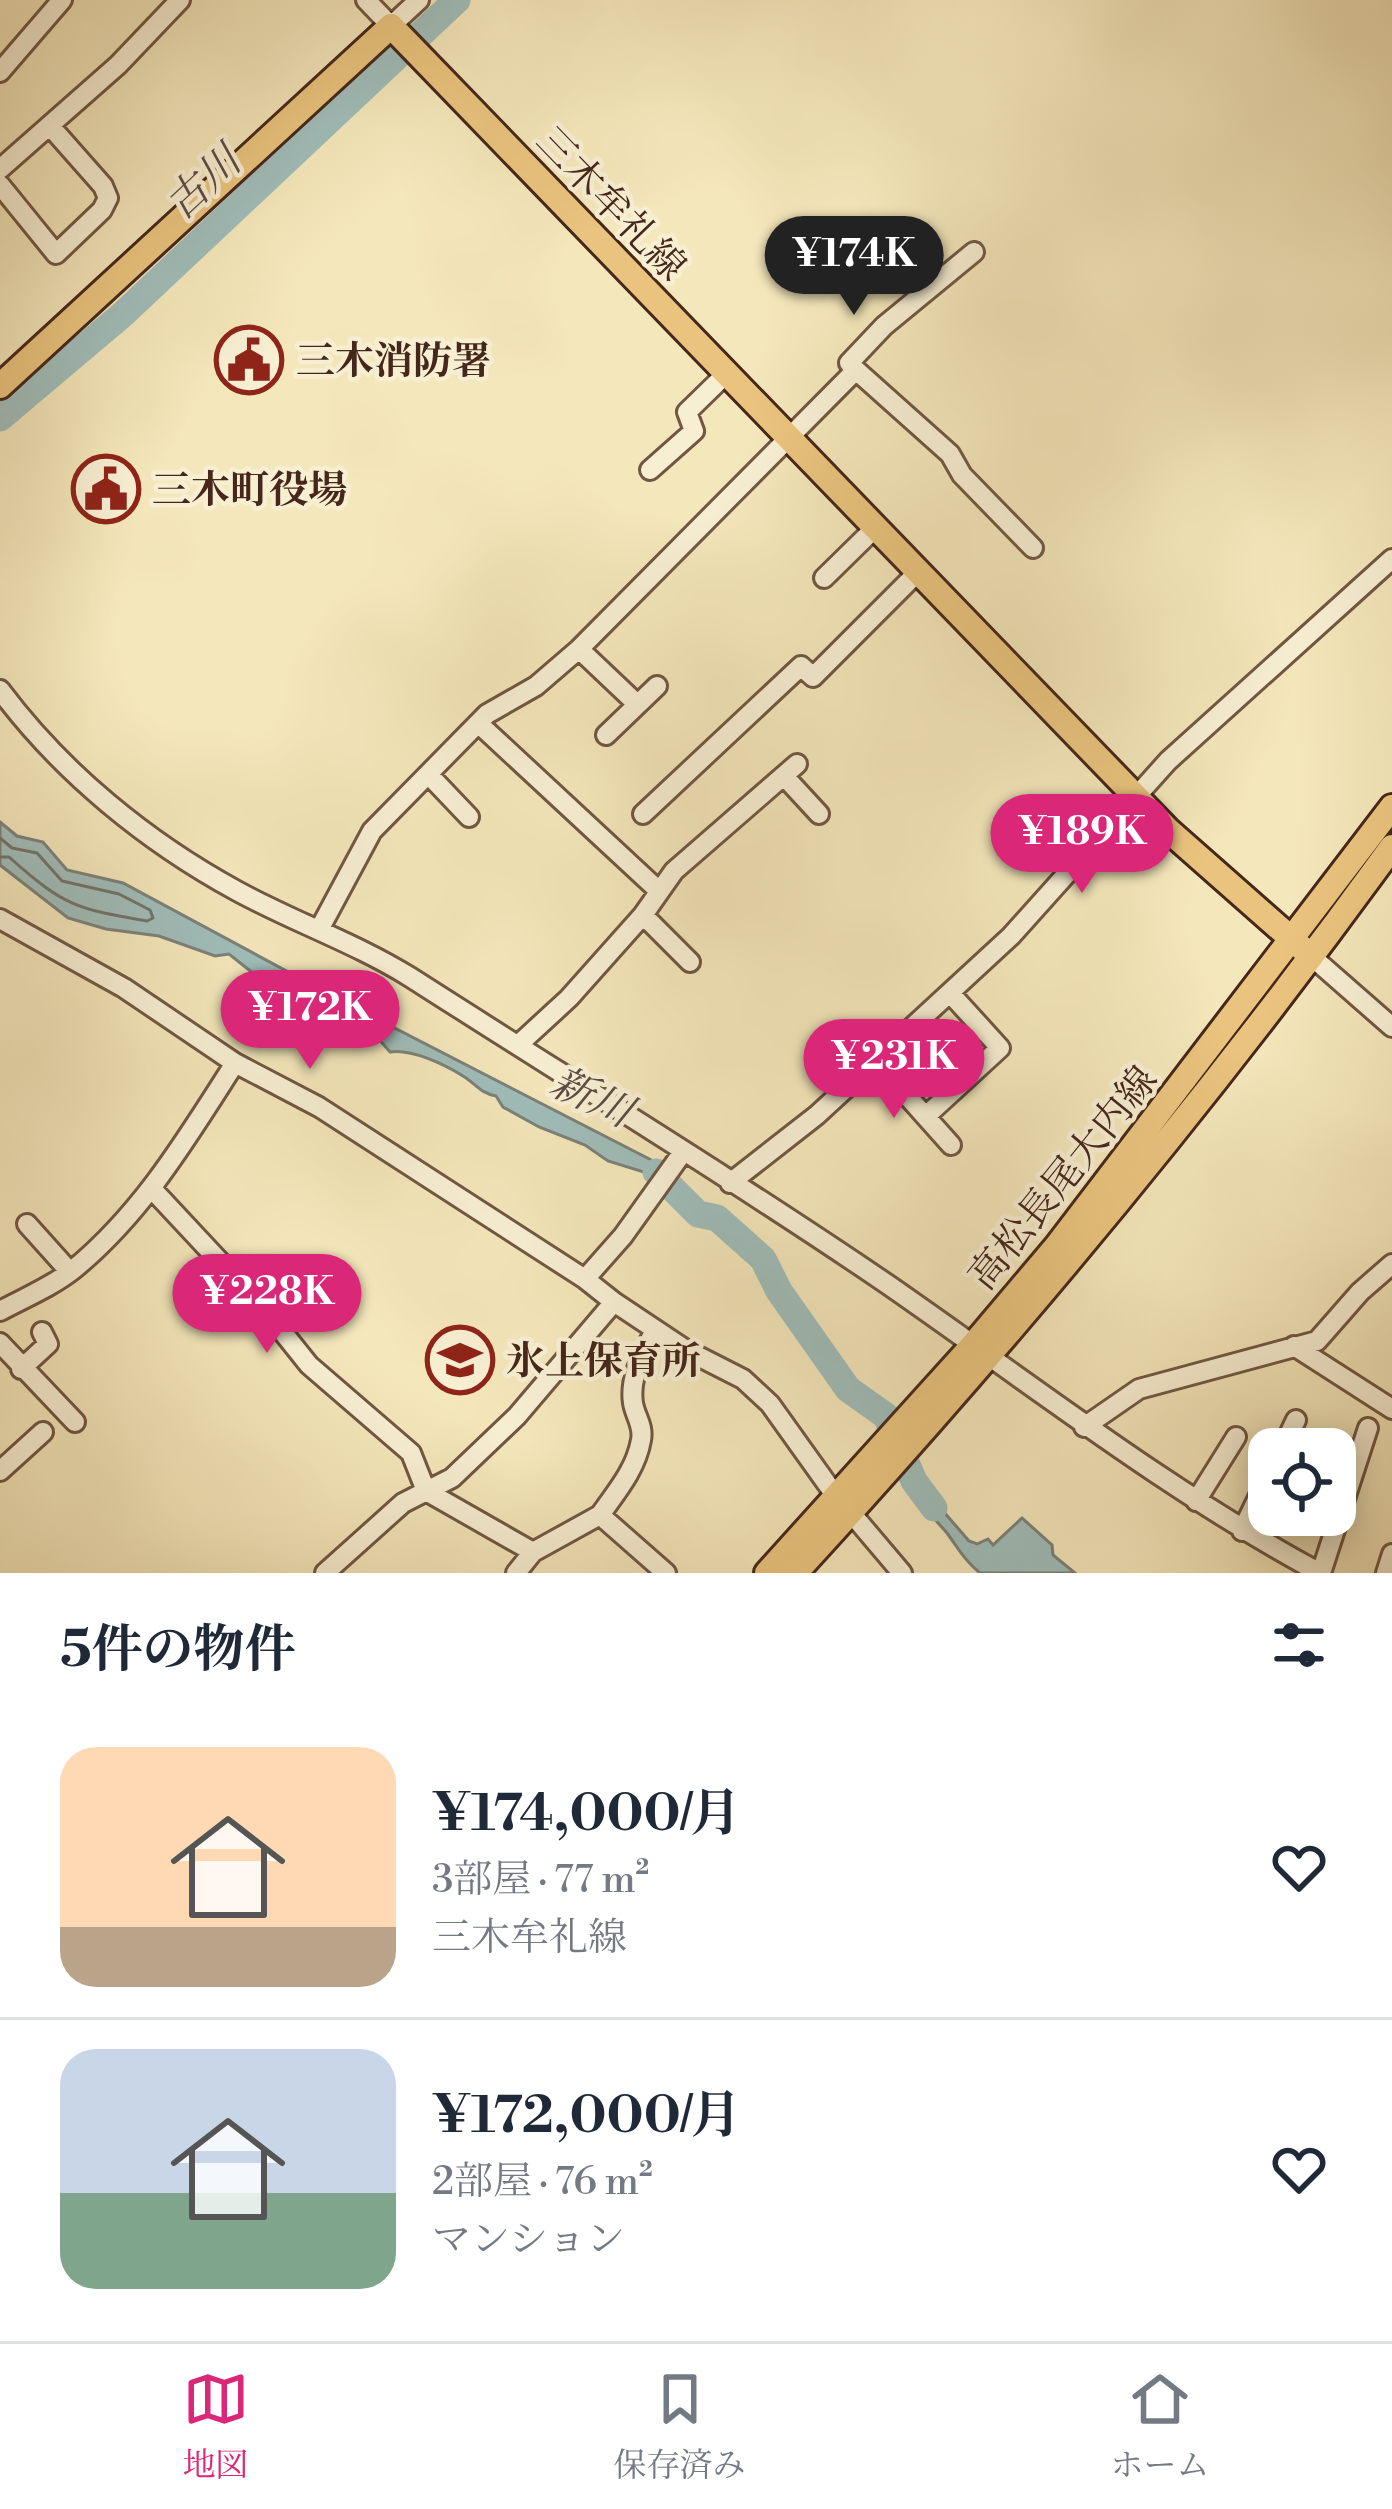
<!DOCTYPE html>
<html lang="ja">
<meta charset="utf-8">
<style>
body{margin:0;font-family:"Libre Bodoni","Noto Serif JP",serif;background:#f2f2f3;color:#1f2937;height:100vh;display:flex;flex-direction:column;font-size:45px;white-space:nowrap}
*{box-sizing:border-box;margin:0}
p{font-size:39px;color:#747a83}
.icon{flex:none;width:66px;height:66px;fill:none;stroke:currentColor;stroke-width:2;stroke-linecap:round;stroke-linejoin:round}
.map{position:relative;height:1573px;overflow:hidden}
.details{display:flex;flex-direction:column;background:#fff;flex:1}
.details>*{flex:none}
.tools{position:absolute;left:1248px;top:1428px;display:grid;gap:24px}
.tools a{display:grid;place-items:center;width:108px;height:108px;border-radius:24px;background:#fff;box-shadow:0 6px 30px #0003;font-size:60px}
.price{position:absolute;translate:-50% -102px;padding:0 27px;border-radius:42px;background:#db2777;color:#fff;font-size:39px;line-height:78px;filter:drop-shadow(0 3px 6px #0008)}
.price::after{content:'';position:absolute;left:50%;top:72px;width:36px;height:27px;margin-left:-18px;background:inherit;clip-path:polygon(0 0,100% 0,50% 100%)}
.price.current{background:#222;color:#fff}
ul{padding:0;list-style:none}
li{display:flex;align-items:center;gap:36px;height:300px;padding:0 60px}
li+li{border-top:3px solid #e0e1e3}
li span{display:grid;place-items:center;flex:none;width:336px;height:240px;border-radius:36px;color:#555}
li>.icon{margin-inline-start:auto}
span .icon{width:144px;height:144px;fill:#fffc;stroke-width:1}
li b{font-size:51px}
h2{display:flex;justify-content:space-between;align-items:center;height:144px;padding:0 60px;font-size:51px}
.dock{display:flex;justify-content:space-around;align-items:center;height:168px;border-top:3px solid #e0e1e3;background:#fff;font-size:33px;color:#747a83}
.dock a{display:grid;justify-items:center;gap:6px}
.dock .current{color:#db2777}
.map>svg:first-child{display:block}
.water{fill:#a0bdba;stroke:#7c817a;stroke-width:3}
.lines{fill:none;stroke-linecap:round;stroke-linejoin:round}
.shore{stroke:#72726a;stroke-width:3}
.river{stroke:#a0bdba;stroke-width:27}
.minor-casing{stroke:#715743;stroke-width:24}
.major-casing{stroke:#45271b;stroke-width:30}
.minor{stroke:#f8efd3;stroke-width:18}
.major{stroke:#eac47e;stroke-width:24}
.labels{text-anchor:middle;stroke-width:9;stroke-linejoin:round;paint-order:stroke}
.street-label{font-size:39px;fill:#45271b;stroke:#f8efd3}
.poi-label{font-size:39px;font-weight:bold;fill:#45271b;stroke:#f8efd3;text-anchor:start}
.water-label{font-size:42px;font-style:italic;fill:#5c4c43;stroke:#f8efd3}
</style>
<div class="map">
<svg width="1392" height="1573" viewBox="0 0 1392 1573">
<rect width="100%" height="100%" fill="#f4e7bb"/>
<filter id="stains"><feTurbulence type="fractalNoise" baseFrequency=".00167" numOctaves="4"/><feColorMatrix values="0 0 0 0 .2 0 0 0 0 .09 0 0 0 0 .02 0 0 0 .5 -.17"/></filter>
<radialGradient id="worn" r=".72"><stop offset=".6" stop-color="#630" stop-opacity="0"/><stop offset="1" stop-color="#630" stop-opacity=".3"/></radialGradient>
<path class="water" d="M0 822 17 836 43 842 67 870 123 883 346 1003 659 1164 688 1188 681 1197 644 1172 608 1161 585 1145 539 1127 503 1107 496 1096C480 1093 476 1084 463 1076 444 1064 412 1049 390 1052L370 1029 360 1025 351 1034 342 1021 332 1023 313 1010 298 1009 229 954 215 956 159 936 106 929 68 918 0 865Z
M918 1472 924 1489 969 1541 977 1544 988 1539 993 1545 1022 1518 1052 1545 1053 1555 1075 1573H980C965 1561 958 1548 947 1533 934 1518 919 1503 905 1487Z"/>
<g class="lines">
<path class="shore" d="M0 838 12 848 37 853 62 881 119 894 150 910 153 918 147 921C76 909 64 906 9 857H0"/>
<path class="river" d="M0 418 122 315 457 0
M656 1172 698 1214 717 1218 763 1259 779 1291 848 1389 886 1416 914 1481 934 1508"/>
<defs>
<path id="minor" d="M366 0 391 26 419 0
M0 72 62 0
M0 169 118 65 180 0
M0 185 56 254 102 210 108 198 103 186 50 126
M856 370 950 454 962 475 1033 548
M650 470 694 431 687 412 726 374
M824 578 875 528
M579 649 637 704
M0 690C62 773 147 842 237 891 294 922 355 943 410 977 569 1079 731 1178 887 1284 1030 1383 1166 1490 1320 1573
M478 723 659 891
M606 735 657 686
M430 776 469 817
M784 776 819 814
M643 814 801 666 813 677 918 572
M643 915 690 962
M0 919 124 988 235 1063 319 1107 585 1279
M320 928 372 831 487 714 536 686 579 649 856 370 849 363 884 326 974 252
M1311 956 1392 1027
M518 1045 569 998 643 915 674 871 797 764
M876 1061 951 1145
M926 1116 1000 1048 950 993
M730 1183 817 1115 1011 936 1168 761 1392 559
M153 1190 265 1310 309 1365 411 1453 426 1491 533 1552 600 1515 666 1573
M27 1224 70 1272
M614 1302 686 1350 743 1379 770 1404 830 1488 902 1573
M0 1311C24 1298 53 1286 74 1269 143 1212 187 1138 235 1063
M0 1343 75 1422
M1294 1346 1392 1409
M21 1369 48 1344 42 1332
M1084 1427 1139 1389 1317 1341 1360 1292 1392 1264
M1282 1449 1296 1420
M0 1471 43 1432
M1196 1501 1236 1437
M600 1515C617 1491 636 1469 641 1440 644 1426 635 1416 633 1403 629 1376 644 1353 655 1330
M1242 1531 1269 1475
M325 1573 403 1503 452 1478 517 1416 614 1302 585 1279 623 1236 683 1152
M516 1573 533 1552
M1321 1573 1368 1428
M1386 1573 1392 1554"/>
<path id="major" d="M0 386 391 26 1168 830 1311 956
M767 1573 974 1344 1056 1247 1392 807
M795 1573C1008 1341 1208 1101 1392 847"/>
</defs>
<use href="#minor" class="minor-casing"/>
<use href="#major" class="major-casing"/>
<use href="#minor" class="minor"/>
<use href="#major" class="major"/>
</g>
<defs>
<symbol id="civic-ring" viewBox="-11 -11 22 22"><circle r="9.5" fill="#f8efd3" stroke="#8f2418" stroke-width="1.5"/><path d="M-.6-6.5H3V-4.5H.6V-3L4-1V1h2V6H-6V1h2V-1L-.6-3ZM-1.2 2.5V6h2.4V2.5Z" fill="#8f2418"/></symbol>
<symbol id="school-ring" viewBox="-11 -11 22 22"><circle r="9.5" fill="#f8efd3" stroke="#8f2418" stroke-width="1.5"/><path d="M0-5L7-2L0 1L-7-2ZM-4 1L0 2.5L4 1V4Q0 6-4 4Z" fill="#8f2418"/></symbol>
</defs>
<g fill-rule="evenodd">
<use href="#civic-ring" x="211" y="322" width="76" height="76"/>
<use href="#civic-ring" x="68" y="451" width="76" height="76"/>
<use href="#school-ring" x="422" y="1322" width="76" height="76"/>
</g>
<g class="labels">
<g class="street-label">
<text transform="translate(612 203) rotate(46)" y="14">三木牟礼線</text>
<text transform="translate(1062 1177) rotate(-51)" y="14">高松長尾大内線</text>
</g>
<g class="poi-label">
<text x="296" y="374">三木消防署</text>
<text x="152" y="503">三木町役場</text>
<text x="506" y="1374">氷上保育所</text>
</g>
<g class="water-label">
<text transform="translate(202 182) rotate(-43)" y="15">古川</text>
<text transform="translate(592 1096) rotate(25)" y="15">新川</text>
</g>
</g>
<rect width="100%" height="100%" filter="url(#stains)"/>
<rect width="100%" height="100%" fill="url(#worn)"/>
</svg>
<div class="tools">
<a><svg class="icon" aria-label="locate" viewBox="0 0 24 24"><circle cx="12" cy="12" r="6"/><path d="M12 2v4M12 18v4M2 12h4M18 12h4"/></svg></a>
</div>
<b class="price current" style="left:854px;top:318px">¥174K</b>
<b class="price" style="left:1082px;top:896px">¥189K</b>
<b class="price" style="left:310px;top:1072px">¥172K</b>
<b class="price" style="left:894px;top:1121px">¥231K</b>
<b class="price" style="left:267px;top:1356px">¥228K</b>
</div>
<section class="details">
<h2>5件の物件<svg class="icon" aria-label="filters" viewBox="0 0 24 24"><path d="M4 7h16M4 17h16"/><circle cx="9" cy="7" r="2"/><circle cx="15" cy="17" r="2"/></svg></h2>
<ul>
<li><span style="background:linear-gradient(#ffd9b3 75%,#b9a48a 0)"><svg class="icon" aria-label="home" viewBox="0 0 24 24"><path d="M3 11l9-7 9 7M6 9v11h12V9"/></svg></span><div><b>¥174,000/月</b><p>3部屋 · 77 m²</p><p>三木牟礼線</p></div><svg class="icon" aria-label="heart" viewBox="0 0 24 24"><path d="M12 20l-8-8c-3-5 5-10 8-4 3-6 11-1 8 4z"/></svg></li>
<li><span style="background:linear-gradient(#c9d6e8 60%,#7fa58c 0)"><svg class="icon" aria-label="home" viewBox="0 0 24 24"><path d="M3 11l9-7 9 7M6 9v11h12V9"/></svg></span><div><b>¥172,000/月</b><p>2部屋 · 76 m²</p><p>マンション</p></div><svg class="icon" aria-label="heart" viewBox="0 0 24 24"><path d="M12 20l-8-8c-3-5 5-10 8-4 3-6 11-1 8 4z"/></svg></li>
</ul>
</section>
<nav class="dock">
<a class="current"><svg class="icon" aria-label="map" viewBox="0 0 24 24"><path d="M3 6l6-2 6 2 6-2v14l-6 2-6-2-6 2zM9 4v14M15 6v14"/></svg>地図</a>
<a><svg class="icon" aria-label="saved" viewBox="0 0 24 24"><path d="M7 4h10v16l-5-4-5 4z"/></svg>保存済み</a>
<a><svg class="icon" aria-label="home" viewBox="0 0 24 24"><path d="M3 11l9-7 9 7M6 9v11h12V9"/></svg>ホーム</a>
</nav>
